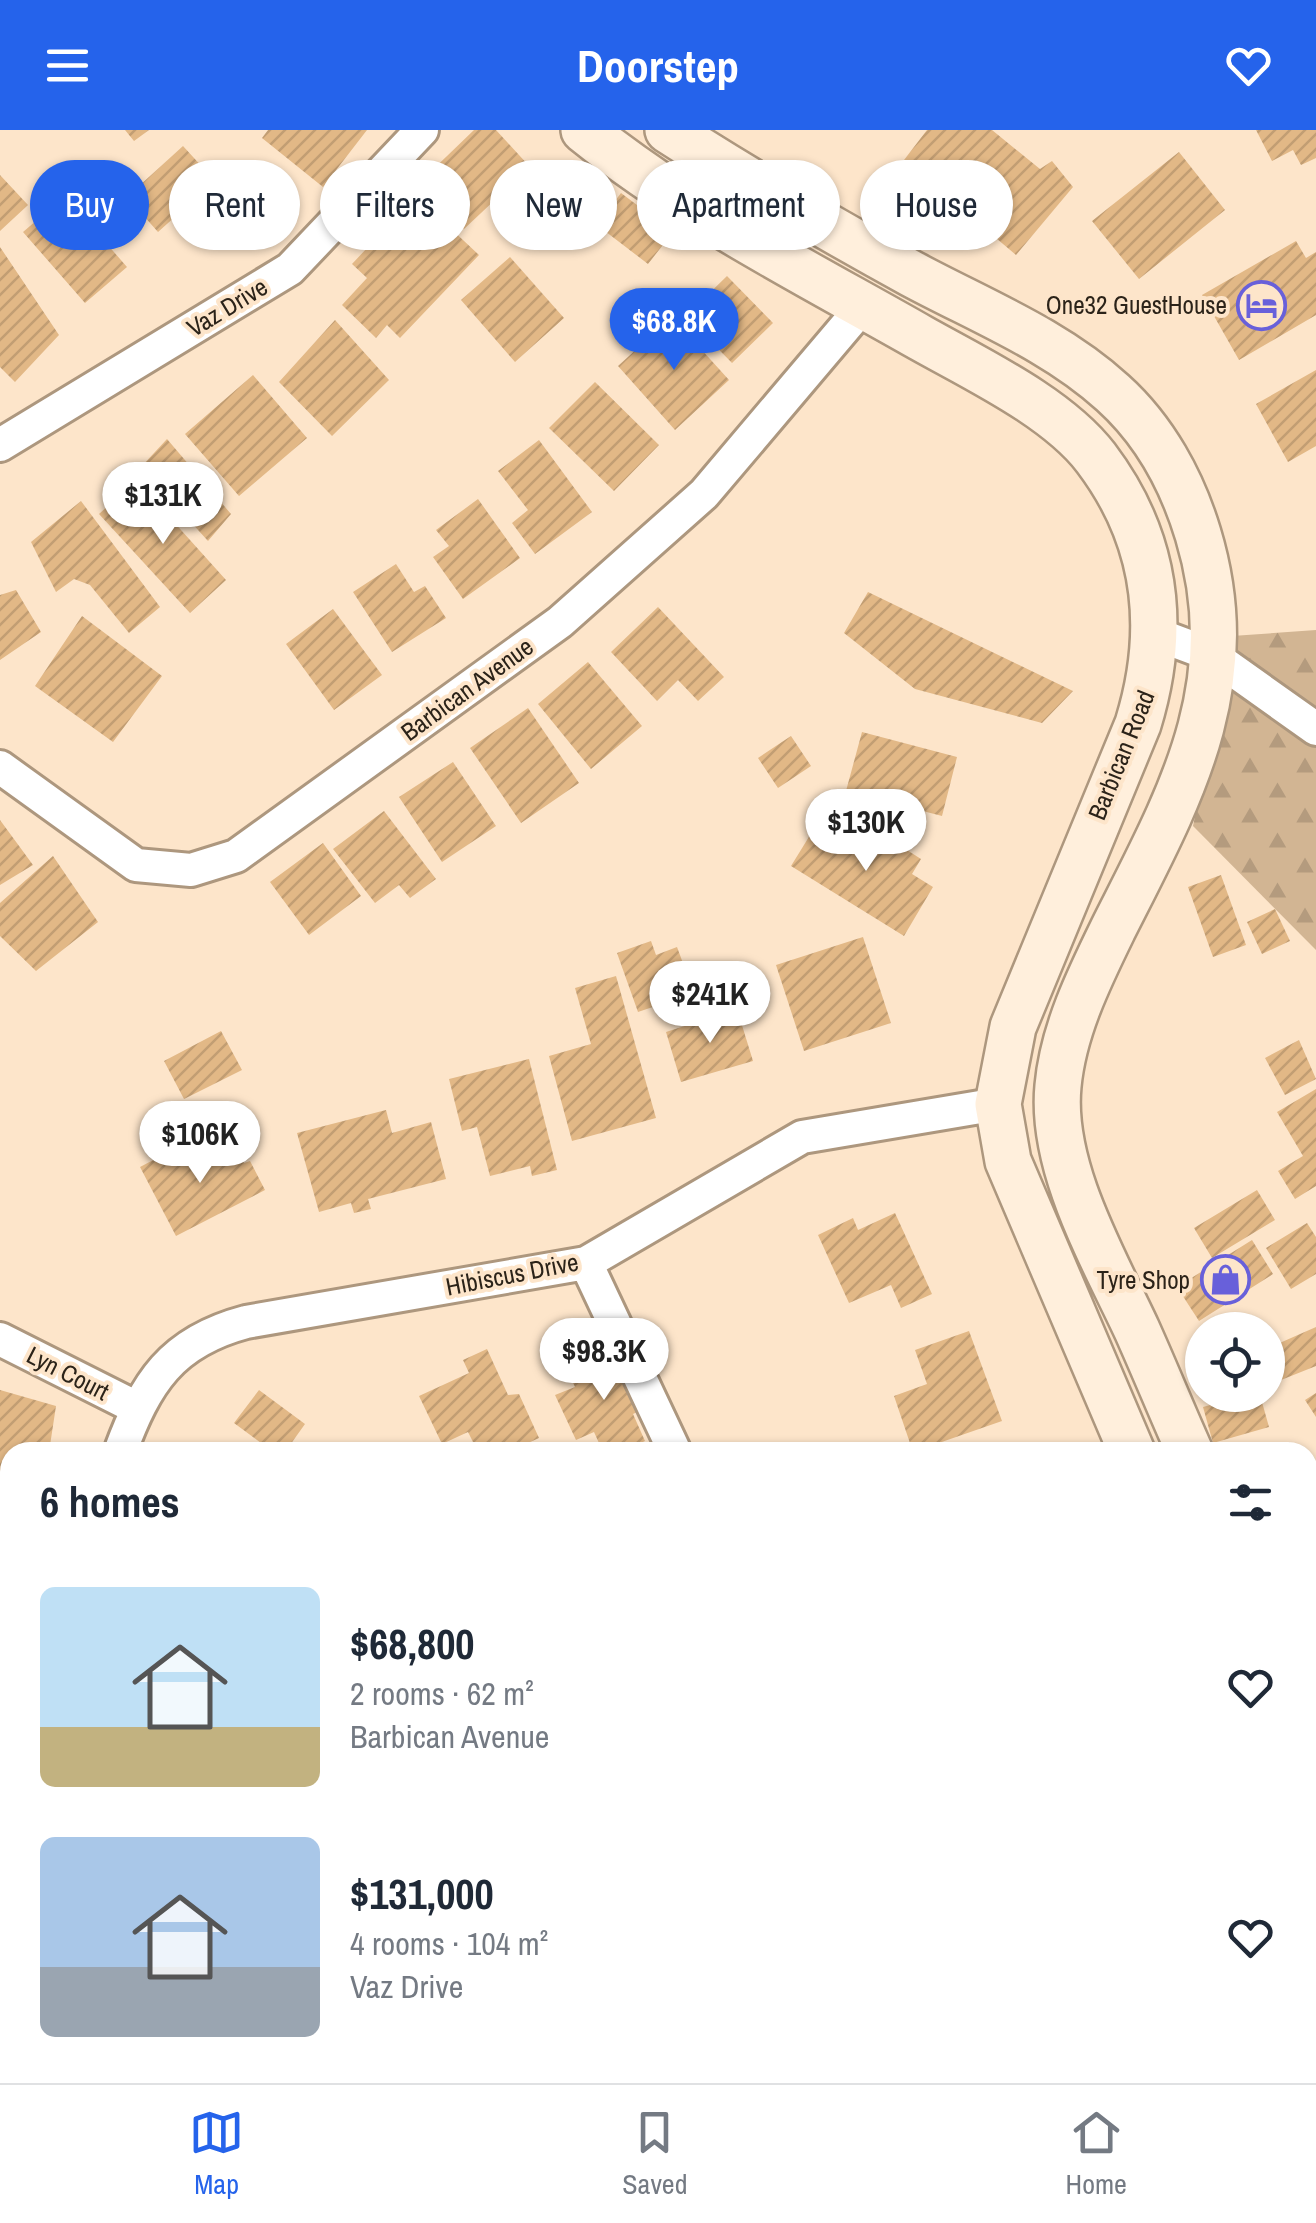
<!DOCTYPE html>
<meta charset="utf-8">
<style>
body{margin:0;font-family:"Archivo Narrow",sans-serif;background:#f6f6f7;color:#1f2937;height:100vh;display:flex;flex-direction:column;font-size:38px;white-space:nowrap}
*{box-sizing:border-box;margin:0}
p{font-size:32px;color:#747a83}
.icon{flex:none;width:55px;height:55px;fill:none;stroke:currentColor;stroke-width:2;stroke-linecap:round;stroke-linejoin:round}
.map{position:relative;flex:1;overflow:hidden}
.drawer{position:absolute;left:0px;top:1312px;width:1318px;height:642px;display:flex;flex-direction:column;background:#fff;border-radius:30px 30px 0 0;box-shadow:0 2px 8px #0004}
.drawer>*{flex:none}
.banner{position:absolute;left:30px;top:30px;width:1258px;height:90px;display:flex;gap:20px}
.tools{position:absolute;left:1185px;top:1182px;display:grid;gap:20px}
.tools a{display:grid;place-items:center;width:100px;height:100px;border-radius:50%;background:#fff;box-shadow:0 2px 8px #0004;font-size:50px}
.price{position:absolute;translate:-50% -85px;padding:0 22px;border-radius:35px;background:#fff;color:#222;font-size:32px;line-height:65px;filter:drop-shadow(0 2px 5px #0008)}
.price::after{content:'';position:absolute;left:50%;top:60px;width:30px;height:22px;margin-left:-15px;background:inherit;clip-path:polygon(0 0,100% 0,50% 100%)}
.price.selected{background:#2563eb;color:#fff}
ul{padding:0;list-style:none}
li{display:flex;align-items:center;gap:30px;height:250px;padding:0 40px}
li span{display:grid;place-items:center;flex:none;width:280px;height:200px;border-radius:15px;color:#555}
li>.icon{margin-inline-start:auto}
span .icon{width:120px;height:120px;fill:#fffc;stroke-width:1}
li b{font-size:42px}
h2{display:flex;justify-content:space-between;align-items:center;height:120px;padding:0 40px;font-size:42px}
.tag{padding:0 35px;border-radius:45px;background:#fff;box-shadow:0 2px 8px #0004;font-size:35px;line-height:90px}
.tag.selected{background:#2563eb;color:#fff}
header{display:flex;justify-content:space-between;align-items:center;height:130px;padding:0 40px;background:#2563eb;color:#fff;font-size:45px;font-weight:800}
.tabs{display:flex;justify-content:space-around;align-items:center;height:140px;border-top:2px solid #e0e1e3;background:#fff;font-size:28px;color:#747a83}
.tabs a{display:grid;justify-items:center;gap:5px}
.tabs .selected{color:#2563eb}
.map>svg:first-child{display:block}
.forest{fill:url(#forest-firs)}
.building{fill:url(#building-hatch)}
.lines{fill:none;stroke-linecap:round;stroke-linejoin:round}
.minor-casing{stroke:#ad977e;stroke-width:38}
.secondary-casing{stroke:#ad977e;stroke-width:50}
.minor{stroke:#fff;stroke-width:32}
.secondary{stroke:#ffefdc;stroke-width:45}
.labels{text-anchor:middle;stroke-width:8;stroke-linejoin:round;paint-order:stroke}
.poi-label{font-size:25px;fill:#2b2319;stroke:#fde5ca;text-anchor:end}
.street-label{font-size:25px;fill:#2b2319;stroke:#fde5ca}
</style>
<header><svg class="icon" aria-label="menu" viewBox="0 0 24 24"><path d="M4 6h16M4 12h16M4 18h16"/></svg>Doorstep<svg class="icon" aria-label="heart" viewBox="0 0 24 24"><path d="M12 20l-8-8c-3-5 5-10 8-4 3-6 11-1 8 4z"/></svg></header>
<div class="map">
<svg width="1316" height="1953" viewBox="0 0 1316 1953">
<defs>
<pattern id="forest-firs" width="22" height="20" patternUnits="userSpaceOnUse" patternTransform="scale(2.5)"><rect width="22" height="20" fill="#d2b593"/><path d="M5 1l3.5 6h-7zM16 11l3.5 6h-7z" fill="#b49b7e"/></pattern>
<pattern id="building-hatch" width="6" height="6" patternUnits="userSpaceOnUse" patternTransform="scale(2.5)"><rect width="6" height="6" fill="#e2b886"/><path d="M-1 1l2-2M0 6l6-6M5 7l2-2" fill="none" stroke="#c29e73"/></pattern>
</defs>
<rect width="100%" height="100%" fill="#fde5ca"/>
<path class="forest" d="M1316 500V820L1193 696 1232 506Z"/>
<path class="building" d="M125 0H149L134 11Z
M268 0H367L323 57 262 8Z
M474 0H496L530 37 464 99 420 52Z
M927 0H992L1040 39 1052 31 1073 57 1016 125 904 30Z
M1256 0H1316V28L1301 35 1293 20 1272 31Z
M183 16 215 51 158 102 127 67Z
M1179 22 1225 80 1139 149 1092 91Z
M0 45 28 75 0 101Z
M621 63 673 102 648 134 597 95Z
M65 66 127 137 85 173 23 102Z
M416 66 479 125 400 208 387 195 376 208 342 175 367 148 352 134Z
M1296 111 1306 128 1316 122V185L1239 230 1202 165Z
M0 117 59 205 15 252 0 237Z
M510 127 564 188 515 232 461 170Z
M727 146 773 193 732 233 686 186Z
M672 187 729 250 675 300 618 236Z
M335 190 389 250 332 306 279 252Z
M1316 240V316L1288 332 1256 274Z
M253 245 307 308 239 366 185 304Z
M595 252 659 315 614 361 549 298Z
M167 309 231 384 208 411 141 337Z
M539 310 592 382 535 424 512 393 528 380 498 341Z
M136 350 226 450 190 483 99 384Z
M478 369 520 428 463 469 433 427 449 416 436 400Z
M81 371 160 477 129 503 90 455 74 449 56 462 31 412Z
M396 434 414 462 425 456 446 488 392 522 353 462Z
M16 460 41 502 0 530V465Z
M868 462 1073 561 1042 593 915 559 844 503Z
M658 477 724 547 698 571 678 550 657 571 611 522Z
M333 479 382 545 334 580 286 514Z
M82 486 162 546 113 612 35 556Z
M588 532 642 596 591 639 538 574Z
M528 578 579 653 521 693 470 618Z
M862 602 957 627 942 686 846 661Z
M791 606 811 636 778 658 758 628Z
M453 632 496 696 442 732 399 667Z
M384 681 436 749 410 768 399 755 375 773 333 719Z
M820 689 863 715 874 699 921 729 912 744 933 757 904 806 791 736Z
M0 690 33 735 0 755Z
M323 713 361 766 309 805 270 752Z
M53 726 98 792 36 841 0 806V773Z
M1221 745 1246 815 1213 827 1188 757Z
M1275 779 1290 811 1262 824 1247 792Z
M863 807 891 893 804 921 776 835Z
M651 811 656 825 677 817 694 863 638 882 617 823Z
M616 846 656 988 572 1011 549 926 591 914 575 858Z
M737 879 753 931 681 952 666 902Z
M221 901 242 940 184 969 164 931Z
M1299 910 1316 949 1285 965 1265 928Z
M529 929 557 1040 532 1046 530 1036 490 1046 477 997 462 1001 449 949Z
M1316 959V1056L1295 1069 1278 1041 1303 1026 1277 982Z
M386 980 392 1003 431 992 446 1049 368 1069 371 1079 354 1083 351 1073 319 1082 297 1003Z
M234 1014 244 1033 250 1031 265 1060 176 1106 140 1037 180 1016 191 1037Z
M1257 1060 1275 1090 1212 1128 1194 1098Z
M895 1083 932 1164 901 1178 891 1155 849 1173 818 1105 853 1088 858 1100Z
M1307 1093 1316 1107V1144L1291 1159 1266 1118Z
M1252 1110 1273 1144 1199 1191 1177 1157Z
M1316 1197V1236L1281 1250 1268 1218Z
M969 1201 1002 1291 913 1322 894 1266 927 1254 915 1220Z
M487 1219 508 1265 519 1264 539 1308 508 1322H478L468 1302 442 1314 419 1266 469 1243 463 1230Z
M601 1222 606 1233 623 1225 647 1277 633 1284 645 1311 621 1322H603L594 1302 576 1310 555 1265 575 1257 566 1238Z
M0 1260 56 1276 49 1322H10V1356L0 1354Z
M259 1260 305 1294 285 1322H273L234 1293Z
M1316 1263V1287L1305 1270Z
M1246 1265H1260L1269 1297 1213 1313 1203 1277Z
M1289 1312 1301 1322H1280Z
M10 1385V1489L0 1490V1387Z
M1316 1426V1475L1308 1478V1428Z
M10 1530V1643L0 1617V1534Z
M10 1692V1722L0 1711Z
M10 1907V1937L0 1941V1911Z
M1308 1909 1316 1925 1308 1934Z
M16 1945H102V1946L80 1953H18Z
M189 1945H270L252 1953H193Z
M599 1945H688L691 1953H603Z
M708 1945H759L762 1949 711 1953Z
M769 1945H809L793 1953H773Z
M1176 1945H1224L1228 1953H1160Z
M1263 1945H1307L1312 1953H1267Z"/>
<g class="lines">
<defs>
<path id="minor" d="M0 315 290 139 422 0
M1156 504 1212 525 1316 599
M0 637 136 735 191 740 236 726 560 492 704 364 864 175
M586 1133 675 1322
M0 1209 137 1278
M120 1322C146 1252 171 1212 246 1192L586 1133 802 1007 998 974
M0 1855 10 1850
M1002 1953 1018 1945"/>
<path id="secondary" d="M584 0C687 83 807 143 921 208 976 239 1057 277 1096 328 1158 410 1167 500 1138 594L1013 897 998 974 1008 1031 1132 1322
M668 0C747 51 830 99 912 144 981 181 1055 210 1113 263 1154 300 1182 351 1198 404 1244 556 1179 668 1113 799 1089 848 1063 901 1058 956 1050 1037 1104 1129 1137 1200 1155 1240 1172 1282 1190 1322
M1308 1633 1316 1655
M1308 1791 1316 1817"/>
</defs>
<use href="#minor" class="minor-casing"/>
<use href="#secondary" class="secondary-casing"/>
<use href="#minor" class="minor"/>
<use href="#secondary" class="secondary"/>
</g>
<defs>
<symbol id="hotel-ring" viewBox="-11 -11 22 22"><circle r="9.5" fill="#fde5ca" stroke="#6860da" stroke-width="1.5"/><path d="M-6-4.5h1.5V1H6V5H4.5V3h-9V5H-6ZM-4 0a1.8 1.8 0 1 1 3.6 0ZM.5 0V-2.5h3Q6-2.5 6 0Z" fill="#6860da"/></symbol>
<symbol id="shop-ring" viewBox="-11 -11 22 22"><circle r="9.5" fill="#fde5ca" stroke="#6860da" stroke-width="1.5"/><path d="M-5-2.5h2.3a2.7 3.5 0 0 1 5.4 0H5L5.5 6h-11ZM-1.5-2.5h3a1.5 2.3 0 0 0-3 0Z" fill="#6860da"/></symbol>
</defs>
<g fill-rule="evenodd">
<use href="#hotel-ring" x="1234" y="148" width="55" height="55"/>
<use href="#shop-ring" x="1198" y="1122" width="55" height="55"/>
</g>
<g class="labels">
<g class="poi-label">
<text x="1227" y="184">One32 GuestHouse</text>
<text x="1190" y="1159">Tyre Shop</text>
</g>
<g class="street-label">
<text transform="translate(227 177) rotate(-31)" y="9">Vaz Drive</text>
<text transform="translate(467 559) rotate(-36)" y="9">Barbican Avenue</text>
<text transform="translate(1121 625) rotate(-68)" y="9">Barbican Road</text>
<text transform="translate(512 1144) rotate(-11)" y="9">Hibiscus Drive</text>
<text transform="translate(68 1243) rotate(27)" y="9">Lyn Court</text>
</g>
</g>
</svg>
<div class="tools">
<a><svg class="icon" aria-label="locate" viewBox="0 0 24 24"><circle cx="12" cy="12" r="6"/><path d="M12 2v4M12 18v4M2 12h4M18 12h4"/></svg></a>
</div>
<b class="price selected" style="left:674px;top:243px">$68.8K</b>
<b class="price" style="left:163px;top:417px">$131K</b>
<b class="price" style="left:866px;top:744px">$130K</b>
<b class="price" style="left:710px;top:916px">$241K</b>
<b class="price" style="left:200px;top:1056px">$106K</b>
<b class="price" style="left:604px;top:1273px">$98.3K</b>
<div class="banner">
<a class="tag selected">Buy</a>
<a class="tag">Rent</a>
<a class="tag">Filters</a>
<a class="tag">New</a>
<a class="tag">Apartment</a>
<a class="tag">House</a>
</div>
<section class="drawer">
<h2>6 homes<svg class="icon" aria-label="filters" viewBox="0 0 24 24"><path d="M4 7h16M4 17h16"/><circle cx="9" cy="7" r="2"/><circle cx="15" cy="17" r="2"/></svg></h2>
<ul>
<li><span style="background:linear-gradient(#bfe0f5 70%,#c2b280 0)"><svg class="icon" aria-label="home" viewBox="0 0 24 24"><path d="M3 11l9-7 9 7M6 9v11h12V9"/></svg></span><div><b>$68,800</b><p>2 rooms · 62 m²</p><p>Barbican Avenue</p></div><svg class="icon" aria-label="heart" viewBox="0 0 24 24"><path d="M12 20l-8-8c-3-5 5-10 8-4 3-6 11-1 8 4z"/></svg></li>
<li><span style="background:linear-gradient(#a9c7e8 65%,#9aa5b1 0)"><svg class="icon" aria-label="home" viewBox="0 0 24 24"><path d="M3 11l9-7 9 7M6 9v11h12V9"/></svg></span><div><b>$131,000</b><p>4 rooms · 104 m²</p><p>Vaz Drive</p></div><svg class="icon" aria-label="heart" viewBox="0 0 24 24"><path d="M12 20l-8-8c-3-5 5-10 8-4 3-6 11-1 8 4z"/></svg></li>
</ul>
</section>
</div>
<nav class="tabs">
<a class="selected"><svg class="icon" aria-label="map" viewBox="0 0 24 24"><path d="M3 6l6-2 6 2 6-2v14l-6 2-6-2-6 2zM9 4v14M15 6v14"/></svg>Map</a>
<a><svg class="icon" aria-label="saved" viewBox="0 0 24 24"><path d="M7 4h10v16l-5-4-5 4z"/></svg>Saved</a>
<a><svg class="icon" aria-label="home" viewBox="0 0 24 24"><path d="M3 11l9-7 9 7M6 9v11h12V9"/></svg>Home</a>
</nav>
